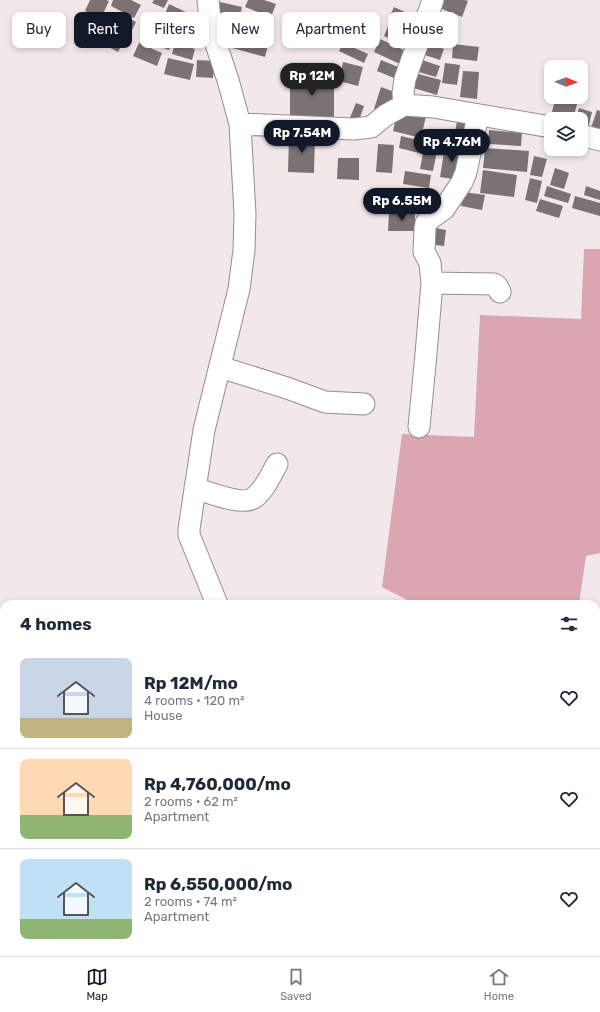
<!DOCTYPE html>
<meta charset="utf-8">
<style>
body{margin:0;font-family:Rubik,sans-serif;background:#f6f6f7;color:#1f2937;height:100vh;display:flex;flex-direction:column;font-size:15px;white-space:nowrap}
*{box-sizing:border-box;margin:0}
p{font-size:13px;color:#747a83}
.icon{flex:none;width:22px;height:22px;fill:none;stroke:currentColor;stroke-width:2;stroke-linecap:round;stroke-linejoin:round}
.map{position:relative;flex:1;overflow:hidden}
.sheet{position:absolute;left:0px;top:600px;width:600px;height:356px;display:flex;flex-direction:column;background:#fff;border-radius:12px 12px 0 0;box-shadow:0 2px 6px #0003}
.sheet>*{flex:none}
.banner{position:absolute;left:12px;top:12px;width:576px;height:36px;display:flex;gap:8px}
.needle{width:26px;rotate:91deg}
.controls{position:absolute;left:544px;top:60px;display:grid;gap:8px}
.controls a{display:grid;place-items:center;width:44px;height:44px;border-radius:8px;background:#fff;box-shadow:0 2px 6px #0003;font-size:20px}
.price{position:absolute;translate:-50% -34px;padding:0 9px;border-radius:14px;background:#111827;color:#fff;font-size:13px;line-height:26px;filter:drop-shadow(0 1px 2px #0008)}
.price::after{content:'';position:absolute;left:50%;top:24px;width:12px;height:9px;margin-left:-6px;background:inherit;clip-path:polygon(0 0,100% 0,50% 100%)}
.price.selected{background:#222;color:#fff}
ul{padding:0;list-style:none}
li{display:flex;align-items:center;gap:12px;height:100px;padding:0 20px}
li+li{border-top:1px solid #e0e1e3}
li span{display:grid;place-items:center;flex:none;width:112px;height:80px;border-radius:8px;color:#555}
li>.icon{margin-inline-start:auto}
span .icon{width:48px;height:48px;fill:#fffc;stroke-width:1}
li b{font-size:17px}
h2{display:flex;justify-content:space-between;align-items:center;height:48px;padding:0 20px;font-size:17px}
.tag{padding:0 14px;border-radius:8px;background:#fff;box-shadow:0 2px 6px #0003;font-size:14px;line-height:36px}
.tag.selected{background:#111827;color:#fff}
.tab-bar{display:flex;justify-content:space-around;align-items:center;height:56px;border-top:1px solid #e0e1e3;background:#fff;font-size:11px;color:#747a83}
.tab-bar a{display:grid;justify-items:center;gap:2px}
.tab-bar .selected{color:#111827}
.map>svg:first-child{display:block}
.forest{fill:#dba5b2}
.building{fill:#7b7274}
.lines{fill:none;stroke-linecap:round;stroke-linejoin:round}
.minor-casing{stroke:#968c8e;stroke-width:23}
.minor{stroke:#fff;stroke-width:21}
</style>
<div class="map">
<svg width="600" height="956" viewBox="0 0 600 956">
<rect width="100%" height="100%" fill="#f2e8ea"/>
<path class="forest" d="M584 249H600V553L586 556 579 604H415L382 587 402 434 474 437 480 315 581 319Z
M0 872 4 879V952H161L164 956H0Z"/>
<path class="building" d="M90 0H106L109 1 101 18 85 11Z
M113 0H131L141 5 134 18 111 6Z
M154 0H168L164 8 152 3Z
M248 0H264L276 4 271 17 245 7Z
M439 0H465L468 1 462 17 437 7Z
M220 2 242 7 239 20 217 14Z
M169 4 192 15 185 29 163 19Z
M394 7 418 18 412 32 388 21Z
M115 12 136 22 128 38 107 27Z
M83 19 103 27 97 40 78 33Z
M232 23 271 34 265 57 225 46Z
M389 24 413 35 408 47 384 36Z
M108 30 125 39 118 52 101 43Z
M153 30 173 37 169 50 149 43Z
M178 31 199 36 196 47 175 42Z
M380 39 408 52 402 65 374 52Z
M423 42 444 49 440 60 419 53Z
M139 43 162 53 157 66 133 56Z
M175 43 195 49 192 60 172 54Z
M343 43 368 54 364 63 339 51Z
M453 44 479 47 477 61 452 58Z
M168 58 194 64 190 80 164 74Z
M416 58 440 66 436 77 412 70Z
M197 60 215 61 213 78 196 77Z
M381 60 403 69 399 80 377 71Z
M343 62 363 67 358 86 339 81Z
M445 63 460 65 457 85 442 83Z
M463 71 479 72 477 99 460 97Z
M411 72 441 80 437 95 407 86Z
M290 78H334V117L290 116Z
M381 87 395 92 388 113 374 109Z
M556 97H579L573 119H550Z
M356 103 364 106 358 123 349 120Z
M579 108 592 112 587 132 581 130V119H576Z
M398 109 426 116 421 138 393 131Z
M597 110 600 111V134L590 131Z
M457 121 469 124 465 145 453 143Z
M489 130 522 133 521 146 488 144Z
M550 133 551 134V149H558L556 154 544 149Z
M289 136H315L314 173 288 172Z
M401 136 422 141 419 153 399 148Z
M378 144 394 145 392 173 376 172Z
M445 146 464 149 459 180 440 177Z
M424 148 437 151 433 171 420 169Z
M485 148 529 151 527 172 483 168Z
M534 156 547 159 542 177 530 175Z
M338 158H359V180L337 179Z
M555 168 569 173 564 189 550 185Z
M483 170 517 175 514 197 480 193Z
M405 171 431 175 429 188 403 184Z
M530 178 542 181 537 203 525 200Z
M547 186 571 194 568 203 544 196Z
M586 186 600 191V200L584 195Z
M394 189 421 191 419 209 393 207Z
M424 192 435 194 433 208 422 207Z
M464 192 485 195 482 210 461 206Z
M575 196 600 203V216L572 208Z
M540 199 563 206 559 218 536 211Z
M389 213 415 214V231H388Z
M430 227 446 230 444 246 427 244Z"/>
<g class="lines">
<defs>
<path id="minor" d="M208 0 210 19 213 35 228 80 240 124 245 214 244 250 239 289 204 430 189 529V535L217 604
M404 105 403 93 405 79 433 0
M240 124 354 129 371 127 386 115 404 105 433 107 551 127
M581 135 600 140
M432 283 494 284 497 286 500 292
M220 367 287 388 325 402 364 404
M419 427 426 354 431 295 432 283 430 263 424 252 425 228 426 223 430 219 444 209 462 182 466 172 478 115
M195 488C208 492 244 507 255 497 265 489 271 475 277 464
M0 770 4 769
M596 898H600
M331 956 332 952"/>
</defs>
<use href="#minor" class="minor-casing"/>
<use href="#minor" class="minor"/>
</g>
</svg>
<div class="controls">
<a><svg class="needle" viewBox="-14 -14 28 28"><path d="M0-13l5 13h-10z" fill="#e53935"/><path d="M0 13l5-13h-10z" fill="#747a83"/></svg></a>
<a><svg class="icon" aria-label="layers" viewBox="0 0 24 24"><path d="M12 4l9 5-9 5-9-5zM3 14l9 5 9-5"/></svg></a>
</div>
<b class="price selected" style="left:312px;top:97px">Rp 12M</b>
<b class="price" style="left:302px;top:154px">Rp 7.54M</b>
<b class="price" style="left:452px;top:163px">Rp 4.76M</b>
<b class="price" style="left:402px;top:222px">Rp 6.55M</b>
<div class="banner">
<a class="tag">Buy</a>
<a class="tag selected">Rent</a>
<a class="tag">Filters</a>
<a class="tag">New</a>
<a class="tag">Apartment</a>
<a class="tag">House</a>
</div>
<section class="sheet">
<h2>4 homes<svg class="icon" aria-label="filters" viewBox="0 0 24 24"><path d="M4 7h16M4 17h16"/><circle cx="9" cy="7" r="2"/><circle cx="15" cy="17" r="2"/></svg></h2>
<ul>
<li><span style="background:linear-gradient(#c9d6e8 75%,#c2b280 0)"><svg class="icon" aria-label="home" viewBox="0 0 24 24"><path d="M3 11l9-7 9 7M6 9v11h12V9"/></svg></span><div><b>Rp 12M/mo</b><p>4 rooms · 120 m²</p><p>House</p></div><svg class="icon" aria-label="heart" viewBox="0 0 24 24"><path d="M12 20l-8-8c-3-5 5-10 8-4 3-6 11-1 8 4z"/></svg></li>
<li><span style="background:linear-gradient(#ffd9b3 70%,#8fb573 0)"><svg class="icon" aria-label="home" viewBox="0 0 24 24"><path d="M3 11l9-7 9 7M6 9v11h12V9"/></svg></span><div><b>Rp 4,760,000/mo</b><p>2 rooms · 62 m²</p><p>Apartment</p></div><svg class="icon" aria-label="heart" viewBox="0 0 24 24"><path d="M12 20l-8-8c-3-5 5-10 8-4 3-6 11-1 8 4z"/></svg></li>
<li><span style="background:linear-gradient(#bfe0f5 75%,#8fb573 0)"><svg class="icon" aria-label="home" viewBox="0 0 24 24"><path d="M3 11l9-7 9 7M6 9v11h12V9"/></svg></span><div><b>Rp 6,550,000/mo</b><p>2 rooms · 74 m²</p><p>Apartment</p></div><svg class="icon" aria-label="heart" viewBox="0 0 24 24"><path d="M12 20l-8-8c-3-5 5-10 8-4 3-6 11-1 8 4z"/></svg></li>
</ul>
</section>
</div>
<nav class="tab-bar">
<a class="selected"><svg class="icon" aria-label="map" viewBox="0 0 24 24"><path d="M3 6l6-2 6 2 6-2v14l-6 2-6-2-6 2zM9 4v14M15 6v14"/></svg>Map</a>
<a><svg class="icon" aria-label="saved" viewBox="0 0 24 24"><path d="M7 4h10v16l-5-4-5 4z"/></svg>Saved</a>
<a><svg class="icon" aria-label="home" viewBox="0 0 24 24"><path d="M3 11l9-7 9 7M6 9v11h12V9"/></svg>Home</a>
</nav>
